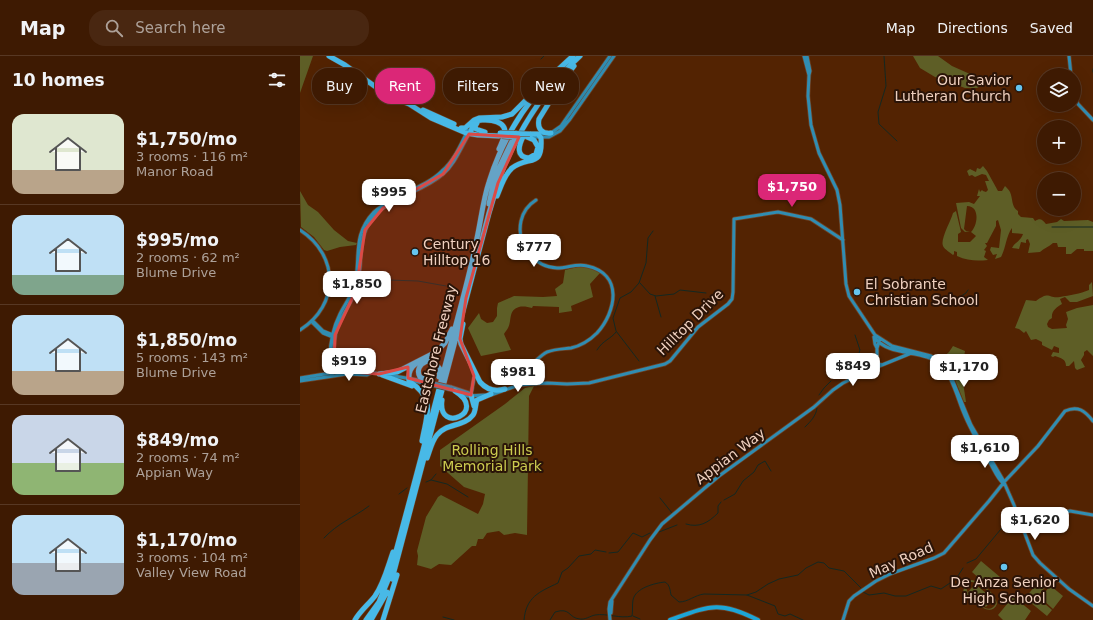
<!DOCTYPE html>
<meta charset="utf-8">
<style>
body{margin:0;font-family:"DejaVu Sans",sans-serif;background:#492711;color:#f1f3f6;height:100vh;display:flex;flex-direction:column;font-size:15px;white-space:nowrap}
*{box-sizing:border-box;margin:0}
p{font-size:13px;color:#ada199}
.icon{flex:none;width:22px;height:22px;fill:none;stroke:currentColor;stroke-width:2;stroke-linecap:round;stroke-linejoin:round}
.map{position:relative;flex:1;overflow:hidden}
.panel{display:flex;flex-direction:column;background:#3e1a02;width:300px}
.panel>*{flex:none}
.banner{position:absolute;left:12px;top:12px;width:380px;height:36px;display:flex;gap:8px}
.controls{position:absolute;left:737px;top:12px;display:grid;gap:8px}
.controls a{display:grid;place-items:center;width:44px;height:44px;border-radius:50%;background:#3e1a02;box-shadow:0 4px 16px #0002,0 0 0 1px #573824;font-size:20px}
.price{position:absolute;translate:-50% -34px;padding:0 9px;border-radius:8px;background:#fff;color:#222;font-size:13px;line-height:26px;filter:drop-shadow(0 1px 2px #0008)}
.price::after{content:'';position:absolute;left:50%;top:24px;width:12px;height:9px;margin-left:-6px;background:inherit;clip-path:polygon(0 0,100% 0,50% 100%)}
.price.on{background:#db2777;color:#fff}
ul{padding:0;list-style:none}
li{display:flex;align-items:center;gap:12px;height:100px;padding:0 12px}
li+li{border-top:1px solid #573824}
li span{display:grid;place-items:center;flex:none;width:112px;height:80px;border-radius:12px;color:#555}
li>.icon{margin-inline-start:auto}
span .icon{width:48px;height:48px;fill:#fffc;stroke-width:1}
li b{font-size:17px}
h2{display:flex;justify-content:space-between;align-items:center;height:48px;padding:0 12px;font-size:17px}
.tag{padding:0 14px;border-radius:16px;background:#3e1a02;box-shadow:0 4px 16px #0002,0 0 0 1px #573824;font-size:14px;line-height:36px}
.tag.on{background:#db2777;color:#fff}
header{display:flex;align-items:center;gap:24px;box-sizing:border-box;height:56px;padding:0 20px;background:#3e1a02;border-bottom:1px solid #573824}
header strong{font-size:19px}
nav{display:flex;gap:22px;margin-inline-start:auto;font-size:14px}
.search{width:280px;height:36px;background:#492711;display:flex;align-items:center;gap:10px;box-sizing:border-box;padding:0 14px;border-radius:16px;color:#ada199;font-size:15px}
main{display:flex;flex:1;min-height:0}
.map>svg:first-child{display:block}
.green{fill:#5e5e26;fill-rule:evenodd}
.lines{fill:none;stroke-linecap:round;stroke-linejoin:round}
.stream{stroke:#142821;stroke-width:1}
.secondary-casing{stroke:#6f4224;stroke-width:4.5}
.primary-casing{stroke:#6f4224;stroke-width:5.5}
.highway-casing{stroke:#6f4224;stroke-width:6}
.secondary{stroke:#308db2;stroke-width:3}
.primary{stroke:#1da5d6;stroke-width:4}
.highway{stroke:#48b9e7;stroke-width:5}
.secondary-bridge-casing{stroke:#6f4224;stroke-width:4.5;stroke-linecap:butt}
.highway-bridge-casing{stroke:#6f4224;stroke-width:6;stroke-linecap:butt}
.secondary-bridge{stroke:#308db2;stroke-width:3}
.highway-bridge{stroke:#48b9e7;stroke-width:5}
.marked{fill:#db4a46;fill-opacity:0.2;stroke:#db4a46;stroke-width:3;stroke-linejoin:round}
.poi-dot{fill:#65c5ef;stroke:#2a1408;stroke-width:1.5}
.labels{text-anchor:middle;stroke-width:4;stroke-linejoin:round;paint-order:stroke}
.poi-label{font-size:14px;fill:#efd0bf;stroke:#2a1408;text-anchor:start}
.street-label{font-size:14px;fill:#efd0bf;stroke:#2a1408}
.park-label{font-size:14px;fill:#cbcb4f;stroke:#2a1408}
</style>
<header>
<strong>Map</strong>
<div class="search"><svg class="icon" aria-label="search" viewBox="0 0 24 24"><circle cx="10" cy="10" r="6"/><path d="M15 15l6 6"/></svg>Search here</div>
<nav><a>Map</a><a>Directions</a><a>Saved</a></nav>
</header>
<main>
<section class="panel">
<h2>10 homes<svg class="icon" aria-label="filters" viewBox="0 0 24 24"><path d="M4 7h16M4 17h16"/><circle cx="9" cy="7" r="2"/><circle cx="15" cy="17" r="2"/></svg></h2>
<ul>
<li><span style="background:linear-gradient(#dfe7d0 70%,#b9a48a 0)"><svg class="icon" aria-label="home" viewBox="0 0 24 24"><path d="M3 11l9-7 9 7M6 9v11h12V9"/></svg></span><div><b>$1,750/mo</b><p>3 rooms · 116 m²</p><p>Manor Road</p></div></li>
<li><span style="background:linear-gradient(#bfe0f5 75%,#7fa58c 0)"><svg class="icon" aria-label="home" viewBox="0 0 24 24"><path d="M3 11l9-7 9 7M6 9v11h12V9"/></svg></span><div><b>$995/mo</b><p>2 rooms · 62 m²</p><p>Blume Drive</p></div></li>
<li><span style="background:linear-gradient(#bfe0f5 70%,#b9a48a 0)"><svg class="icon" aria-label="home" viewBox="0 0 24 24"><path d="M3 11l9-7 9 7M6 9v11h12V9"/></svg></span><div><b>$1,850/mo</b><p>5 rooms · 143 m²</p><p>Blume Drive</p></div></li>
<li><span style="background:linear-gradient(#c9d6e8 60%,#8fb573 0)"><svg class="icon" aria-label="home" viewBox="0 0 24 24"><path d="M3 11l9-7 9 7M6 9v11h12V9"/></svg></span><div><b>$849/mo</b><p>2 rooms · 74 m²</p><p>Appian Way</p></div></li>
<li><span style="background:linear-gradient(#bfe0f5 60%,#9aa5b1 0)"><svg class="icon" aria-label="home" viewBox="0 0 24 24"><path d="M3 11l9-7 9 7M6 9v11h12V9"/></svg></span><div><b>$1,170/mo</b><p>3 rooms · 104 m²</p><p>Valley View Road</p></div></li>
</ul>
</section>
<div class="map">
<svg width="793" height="564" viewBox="0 0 793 564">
<rect width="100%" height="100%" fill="#532302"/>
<path class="green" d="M0 0H13L0 37Z
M613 0H638L652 10 688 26 677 32H665L635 21 620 12Z
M683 110 687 115 698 135H702L705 130C707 132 709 134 710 136 713 142 711 151 718 155V158L721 161 733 162 735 165C740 162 742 163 746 168L757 166 761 163 764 165 788 164 793 166V195H784V193H777L771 198H766V191H758L757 187H753C749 191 744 192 740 196L728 197 730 188 728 183 726 184V187L721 186 719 193 712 192C715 186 720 186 723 178L712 177V172C706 180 706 192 701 201L695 203 697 198 693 199 690 194 691 191 699 192 701 174 698 164 696 165V170L687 187H685L687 190 684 194 686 195 684 201 688 204C677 205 668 205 657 200V196L654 195V198L653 199C650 196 645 194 643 190 640 183 651 165 653 157L656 155 661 176 658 178V186H670L676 180 671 176C678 169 680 150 667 150L664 173 666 175H670L665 176 661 172 656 147 669 146 674 148 680 140H677L679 133 680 136 682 134 683 135 686 136 688 134 685 125H689L686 119 682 118 675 121 672 119 669 120 667 115 670 113 676 116 677 112 680 113Z
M0 135 8 149 18 156 34 174 48 185 57 187 56 189 40 191 27 195 24 194 14 181 1 171Z
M282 210 293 213 300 217 290 228 293 241 271 250 272 255 259 257V251L233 250 232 252C228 251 223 250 219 251 208 254 212 265 208 272 207 274 205 276 204 278L211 294 181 300 168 272 179 257 181 263 187 267 193 266 197 260V252L198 247 214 240 243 241 257 240 255 233 263 227 265 214Z
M792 226 793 240 777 246H770L765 241 760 243 762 248C757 251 751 255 752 262L749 264 747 268 748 271 752 273 767 272 766 269 768 263 766 256 777 252 793 249V300L787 294 784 296V299L781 304 785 311 777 314 775 312 774 305 769 310H766C766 303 761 302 755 300L753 301 751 300 753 296 759 297V292L754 290 752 294 742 289V286L736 283 731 284 726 275 724 277 719 273 715 272 726 244 736 245C750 234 748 243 760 241 770 239 780 238 789 234V229Z
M653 290 665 295 664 301 659 300 666 346H664L652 316 641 303 649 296Z
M234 330 229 340 227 479 215 477 204 479 199 475 187 477 183 483H178L176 490H172L151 509 139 508 131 513 117 509 118 500 117 495 126 461 138 441 141 439 178 458 183 448 185 438 164 431 140 410V394L205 348 225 332Z
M681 505 700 521 690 532 672 516Z
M741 523 748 528 737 541 752 554 747 560 725 542Z
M671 524C680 524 697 539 697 548 690 564 671 542 663 536L665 528ZM671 526C679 525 695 539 696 547 694 552 690 554 685 552L668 537 666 531Z
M675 528 693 543 686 551 668 536Z
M749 531H752L763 540 753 553 741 542Z
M714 541 731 555 725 564H703L698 559 712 542Z"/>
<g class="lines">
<path class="stream" d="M584 0 586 30 578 56 579 68 597 85
M241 3 244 0
M793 13V16
M752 171H793
M74 221 88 224 118 225 146 230
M340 227 350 238 356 240 374 238 380 234 406 237
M355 240 361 261
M658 242 666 237 668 234
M297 294C303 284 311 283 316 276
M339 305 316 275 313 262 320 242 331 236 339 227 346 207 348 182 353 175
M548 312 558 300 560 294 555 279
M519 339 524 332 531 325
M505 371C511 365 516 360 517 352
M131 424 147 428 168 441
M126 426 131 424 136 418
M99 438 107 432
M360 442 372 457
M424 444 435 438 443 425 454 416 458 409 465 405 471 415
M386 468C399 472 408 467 418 457V450L421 446
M359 476 377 469
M24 482C38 467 53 462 69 450
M309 497 318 496 333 477 342 481 350 477
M667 507 676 503 711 461
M563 536 569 539 584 537 595 540H606L631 530 641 533 656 523 663 512
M447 539 456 536 468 528 479 523 498 519 506 512 518 506 524 507 529 512 544 515 561 532
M333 560 340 563
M143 561 154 564
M224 564C226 541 239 536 258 527L262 516 268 512 279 500 291 498 295 494 306 496
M250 564 255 556C271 551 268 562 280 563 285 564 290 560 295 559 307 557 320 563 332 560 333 555 332 549 333 544 335 532 355 527 365 526 370 529 370 534 371 539L379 546C388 546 395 539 404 538L447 539 475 550 478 558 485 560 490 558 503 564"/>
<defs>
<path id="secondary" d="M504 0 509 19
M507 0 510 15 509 19 508 40 511 69 519 97 537 134 540 149 546 228 549 240 575 279 592 290 631 300 639 304 645 310 650 318 671 369 703 424 714 449 733 499 740 507 769 533 793 550
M769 0 771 19
M774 39 778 48 793 64
M238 78 251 77 261 70 310 0
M231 81H249L260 75 270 63 314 0
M0 174C39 199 40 249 0 274
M13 265 23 275 33 279
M12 266 23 277 33 281
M574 281C591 303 624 291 643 311 652 320 658 343 663 355 670 373 680 390 690 407 694 413 697 422 703 427
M574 281 575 288 577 292
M575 307 582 309 609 298
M233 308V315L236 328
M569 315 582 309
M88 319 124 325
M32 320C29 315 30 308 30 302 30 287 33 272 40 258 45 248 52 239 55 228 61 201 52 179 74 156 83 148 95 143 105 137 118 131 132 125 142 115 154 105 161 88 168 74
M32 320C34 304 32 288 37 272 42 258 51 248 56 234 65 206 54 180 77 157 95 140 124 135 143 118 155 108 161 91 169 78
M0 322 43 315 68 316 81 318
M110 324 131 329
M0 325 47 318 67 319 71 317
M228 328 231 309C236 305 241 299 247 296 255 293 263 293 271 292 280 290 290 284 297 277 316 256 324 218 287 210 277 207 268 212 257 212 234 211 216 188 221 165 223 156 228 149 236 144
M151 331 169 337 171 339
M159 337 168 340 185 339
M171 339 174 322
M191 339 219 329 247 327 267 328 289 327 365 308 370 305 398 271 428 248 432 243 433 236 434 163 478 156 511 163 543 184
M722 468 751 459 770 455 793 459
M311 557 312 545
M310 564 309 553 310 546 350 484 362 468 419 420 514 351 533 334 543 327 570 314 577 304V292L580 283
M543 564 549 545 554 540 576 525 590 518 634 502 644 497 689 445 705 425 738 390 765 355C778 349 785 355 793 365"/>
<path id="primary" d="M370 564C409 550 419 544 458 564"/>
<path id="highway" d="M29 0 45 9 87 39 109 48 131 62 166 77 178 79 199 80
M123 54 154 68
M177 67 175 70 176 73 185 76
M161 72H165L174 64 179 62 202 61 212 58 233 37
M171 75C172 72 173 68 175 66 181 62 204 63 205 75 205 81 201 88 199 93
M251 77C242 78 237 73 239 63L263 24 274 10
M223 81C219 89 215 101 229 102L236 98 238 91 234 84 227 81
M197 140C201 131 204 119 212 112 229 99 243 113 241 82L238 78H230
M189 148 193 129 198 114 216 77
M163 268 160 283 161 288 180 326C187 334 195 336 205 333
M118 306C111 311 108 316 109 325 136 343 127 357 122 385
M79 318 97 316 136 296 145 287 152 273
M82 319 112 330
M133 327 120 321C116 314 120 308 127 305L135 307 140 313 139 321
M171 339 174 350
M142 344C137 379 189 356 155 335
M127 402C130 394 132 385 137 379 146 367 164 371 173 359 176 355 175 349 177 344L191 338
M92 523 189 157C194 141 198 125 204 110 222 69 247 30 280 0
M55 564C60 555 69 548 75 540 84 527 88 510 93 496
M66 564 79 546 88 524C111 442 132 359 154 276 162 245 171 214 177 182 181 164 183 144 189 126 204 77 234 33 273 0
M71 564 87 536
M83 564 97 519"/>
</defs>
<use href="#secondary" class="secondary-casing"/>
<use href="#primary" class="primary-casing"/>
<use href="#highway" class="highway-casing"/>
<use href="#secondary" class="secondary"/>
<use href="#primary" class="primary"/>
<use href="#highway" class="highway"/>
<defs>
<path id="secondary-bridge" d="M133 327 151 331
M131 329 152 334"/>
<path id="highway-bridge" d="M200 77 230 78
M202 80 212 81"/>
</defs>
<use href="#secondary-bridge" class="secondary-bridge-casing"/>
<use href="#highway-bridge" class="highway-bridge-casing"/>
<use href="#secondary-bridge" class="secondary-bridge"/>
<use href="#highway-bridge" class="highway-bridge"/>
</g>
<path class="marked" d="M169 78 219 81 198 127 166 242 160 283 174 320 171 339 108 322V311L79 318 38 315 34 311 35 279 56 234 65 174 83 152 143 118Z"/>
<g class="poi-dot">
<circle cx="719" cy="32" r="4"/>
<circle cx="115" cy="196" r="4"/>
<circle cx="557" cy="236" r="4"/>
<circle cx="704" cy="511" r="4"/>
</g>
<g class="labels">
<g class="poi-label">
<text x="711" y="29" text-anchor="end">Our Savior<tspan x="711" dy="16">Lutheran Church</tspan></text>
<text x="123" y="193">Century<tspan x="123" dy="16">Hilltop 16</tspan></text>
<text x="565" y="233">El Sobrante<tspan x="565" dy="16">Christian School</tspan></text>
<text x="704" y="531" text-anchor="middle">De Anza Senior<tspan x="704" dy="16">High School</tspan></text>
</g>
<g class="street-label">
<text transform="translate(390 266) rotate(-45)" y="5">Hilltop Drive</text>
<text transform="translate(136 293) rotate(-76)" y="5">Eastshore Freeway</text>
<text transform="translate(430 400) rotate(-37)" y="5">Appian Way</text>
<text transform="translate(601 504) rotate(-24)" y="5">May Road</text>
</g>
<g class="park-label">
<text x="192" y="399">Rolling Hills<tspan x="192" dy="16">Memorial Park</tspan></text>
</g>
</g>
</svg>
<div class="controls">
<a><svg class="icon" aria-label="layers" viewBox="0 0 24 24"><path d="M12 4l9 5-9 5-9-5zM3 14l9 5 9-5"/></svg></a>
<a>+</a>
<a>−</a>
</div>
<b class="price on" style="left:492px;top:152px">$1,750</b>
<b class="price" style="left:89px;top:157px">$995</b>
<b class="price" style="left:234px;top:212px">$777</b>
<b class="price" style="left:57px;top:249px">$1,850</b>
<b class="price" style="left:49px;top:326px">$919</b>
<b class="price" style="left:553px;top:331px">$849</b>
<b class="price" style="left:664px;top:332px">$1,170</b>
<b class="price" style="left:218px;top:337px">$981</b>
<b class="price" style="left:685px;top:413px">$1,610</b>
<b class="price" style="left:735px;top:485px">$1,620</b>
<div class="banner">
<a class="tag">Buy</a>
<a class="tag on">Rent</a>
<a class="tag">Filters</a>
<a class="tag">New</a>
</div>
</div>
</main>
